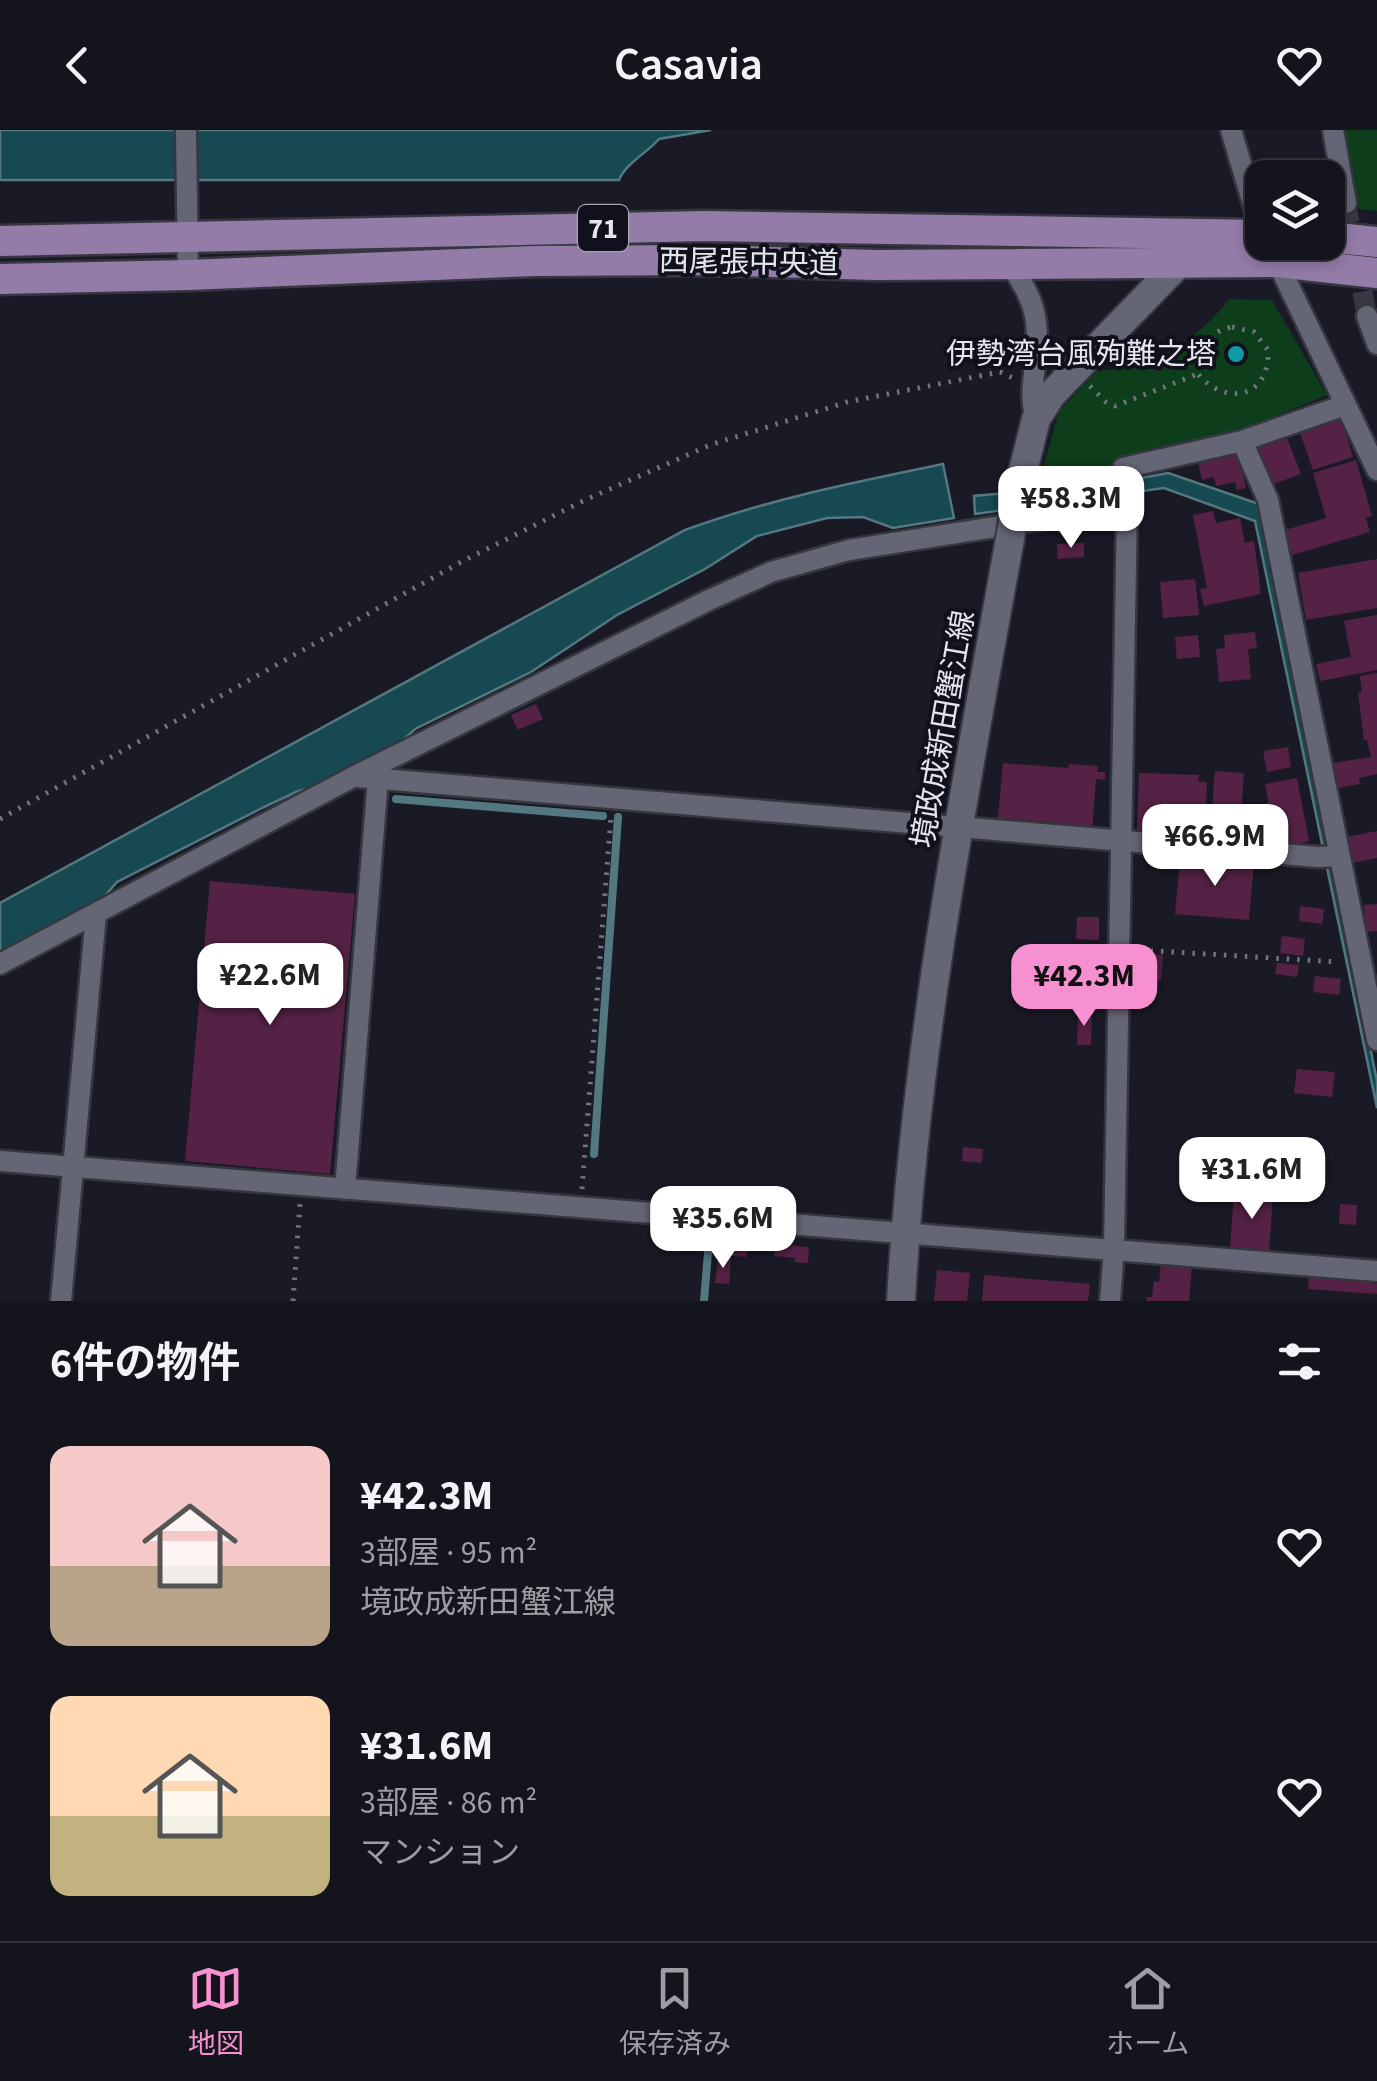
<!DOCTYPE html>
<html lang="ja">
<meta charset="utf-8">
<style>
body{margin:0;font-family:"Source Sans 3","Noto Sans JP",sans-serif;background:#1d1d25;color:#f1f3f6;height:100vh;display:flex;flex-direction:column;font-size:38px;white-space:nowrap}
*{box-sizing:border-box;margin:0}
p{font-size:32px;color:#9d9ea3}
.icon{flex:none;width:55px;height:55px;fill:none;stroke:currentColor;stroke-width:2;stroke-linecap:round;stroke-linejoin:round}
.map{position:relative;height:1171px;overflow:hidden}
.sheet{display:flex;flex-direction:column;background:#14141c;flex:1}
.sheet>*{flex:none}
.controls{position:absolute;left:1245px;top:30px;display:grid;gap:20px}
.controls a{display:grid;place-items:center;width:100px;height:100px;border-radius:20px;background:#14141c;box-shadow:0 5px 15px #0003,0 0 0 2px #33333b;font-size:50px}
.price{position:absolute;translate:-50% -85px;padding:0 22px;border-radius:20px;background:#fff;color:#222;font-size:32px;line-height:65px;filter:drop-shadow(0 2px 5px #0008)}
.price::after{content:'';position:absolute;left:50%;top:60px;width:30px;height:22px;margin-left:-15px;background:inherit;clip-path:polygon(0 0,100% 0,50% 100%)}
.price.on{background:#f690d0;color:#111}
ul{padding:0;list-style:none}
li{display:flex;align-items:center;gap:30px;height:250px;padding:0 50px}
li span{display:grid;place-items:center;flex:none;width:280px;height:200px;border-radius:20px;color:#555}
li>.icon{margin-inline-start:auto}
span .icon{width:120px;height:120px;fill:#fffc;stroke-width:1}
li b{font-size:42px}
h2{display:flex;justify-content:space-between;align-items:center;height:120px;padding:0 50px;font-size:42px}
header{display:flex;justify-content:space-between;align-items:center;height:130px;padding:0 50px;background:#14141c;font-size:45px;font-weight:600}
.dock{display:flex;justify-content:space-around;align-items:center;height:140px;border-top:2px solid #33333b;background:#14141c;font-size:28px;color:#9d9ea3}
.dock a{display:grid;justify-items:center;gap:5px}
.dock .on{color:#f690d0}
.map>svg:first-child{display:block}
.green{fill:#0d3d1a}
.water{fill:#174952;stroke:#547880;stroke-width:2.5}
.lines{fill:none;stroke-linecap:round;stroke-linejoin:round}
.stream{stroke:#547880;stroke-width:8}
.building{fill:#552246}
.minor-tunnel{stroke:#383844;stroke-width:20;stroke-dasharray:20 10;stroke-linecap:butt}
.minor-casing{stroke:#363640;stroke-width:25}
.secondary-casing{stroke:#363640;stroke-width:32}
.primary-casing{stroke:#363640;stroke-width:35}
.path{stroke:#73747e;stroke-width:5;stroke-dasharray:2.5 8;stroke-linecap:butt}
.minor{stroke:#656675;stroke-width:20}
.secondary{stroke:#656675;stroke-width:28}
.primary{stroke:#947ca8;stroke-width:30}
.secondary-bridge-casing{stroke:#363640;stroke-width:32;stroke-linecap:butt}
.secondary-bridge{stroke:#656675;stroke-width:28}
.culture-dot{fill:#0f9aa8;stroke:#11111d;stroke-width:4}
.labels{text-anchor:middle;stroke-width:8;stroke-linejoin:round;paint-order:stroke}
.shield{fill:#11111d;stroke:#a5a5af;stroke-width:2.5}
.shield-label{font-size:28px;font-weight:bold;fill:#e4e5ed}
.street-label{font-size:30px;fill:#e4e5ed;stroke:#11111d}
.poi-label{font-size:30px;fill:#e4e5ed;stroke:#11111d;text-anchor:end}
</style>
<header><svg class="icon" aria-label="back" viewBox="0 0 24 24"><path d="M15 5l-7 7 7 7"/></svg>Casavia<svg class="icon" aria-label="heart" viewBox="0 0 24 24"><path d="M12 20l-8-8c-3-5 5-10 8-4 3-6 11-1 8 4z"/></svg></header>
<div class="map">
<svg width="1377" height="1171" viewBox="0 0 1377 1171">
<rect width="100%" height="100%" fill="#1a1a26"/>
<path class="green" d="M1341 0H1377V81L1359 79Z
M1230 169 1272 170 1327 265 1242 300 1117 330 1109 354 1037 360 1059 281 1096 242 1134 235 1179 218 1210 191Z"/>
<path class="water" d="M0 0H711L659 9C647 23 626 33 619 50H0Z
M943 334 954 388 893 398 863 387 827 388 757 406 705 439 617 485 531 542 415 599 394 619 320 657 298 661 264 677 117 752 103 768 0 823V773L685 400C770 369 855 352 943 334Z
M1168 343 1259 374 1377 951V978L1255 391 1164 358 975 384 974 366 1109 354Z"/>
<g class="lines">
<path class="stream" d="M396 669 603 686
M594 1024 618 687
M704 1171 710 1099"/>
</g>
<path class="building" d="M1341 289 1353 327 1313 340 1300 303Z
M1286 305 1301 344 1271 355 1257 317Z
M1238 322 1246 358 1237 360 1235 352 1216 356 1214 347 1202 350 1198 332Z
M1356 330 1372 386 1366 388 1370 402 1292 425 1285 400 1326 388 1313 343Z
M1213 381 1216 393 1240 388 1245 413 1254 411 1261 464 1204 476 1200 459 1207 458 1193 385Z
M1084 413V427L1058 429 1057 414Z
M1377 429V478L1306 490 1298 443Z
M1195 449 1199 485 1163 488 1160 452Z
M1377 485V540L1320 551 1316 534 1351 527 1344 491Z
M1255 502 1257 518 1248 519 1251 549 1219 552 1216 519 1225 518 1224 505Z
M1198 505 1200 527 1177 529 1175 507Z
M1377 543V644L1359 648 1360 654 1332 659 1327 634 1371 627 1367 610H1364L1358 563 1362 562 1360 546Z
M536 574 543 589 518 600 511 585Z
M1288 617 1291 637 1267 642 1263 621Z
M1003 633 1068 638 1069 634 1098 636 1097 642H1105V650L1096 649 1092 701 1063 698 1064 693 998 688Z
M1215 641 1244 643 1239 713 1226 712 1227 692 1211 691Z
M1139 643 1199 645 1198 652H1207L1206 678H1198L1197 704 1137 702Z
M1297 648 1309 711 1280 717 1276 692 1272 693 1265 654Z
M1377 701V728L1347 734 1342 708Z
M1180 729 1254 734 1249 790 1175 784Z
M210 751 355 764 330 1044 185 1031Z
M1377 774V801L1366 802 1364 775Z
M1300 776 1324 779 1322 794 1299 791Z
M1077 787H1099V810L1076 809Z
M1282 806 1305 809 1303 826 1280 823Z
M1081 817 1100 818 1099 843H1081Z
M1142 823 1163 825 1161 851 1149 850 1150 842 1140 841Z
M1277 833 1299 835 1297 847 1275 844Z
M1315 846 1341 849 1339 865 1313 862Z
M1078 883H1092L1091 915H1077Z
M1297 939 1335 942 1332 967 1294 963Z
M963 1017 983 1019 982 1033 962 1031Z
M1234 1060 1273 1063 1269 1123 1230 1120Z
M1340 1074 1357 1075 1356 1095 1339 1094Z
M719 1110 748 1112 747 1127 718 1125Z
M775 1114 809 1117 808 1133 795 1132V1128L774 1126Z
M718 1127 731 1128 729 1154 715 1153Z
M1161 1132 1192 1134 1189 1171H1146L1147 1167H1152L1154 1151 1159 1152Z
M937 1140 970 1143 967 1171H934Z
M1309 1144 1377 1154V1164L1308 1159Z
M984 1145 1090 1154 1088 1171H982Z"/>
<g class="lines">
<path class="minor-tunnel" d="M1346 73 1367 186"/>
<defs>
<path id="minor" d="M186 0 188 145
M1231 0 1262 105
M1333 0 1346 73
M1275 127 1377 340
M1010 134C1032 166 1040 186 1036 225 1034 249 1029 266 1036 289
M1367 186 1377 214
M1242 311 1268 370 1377 910
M357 647 1318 727 1339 726
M0 834 355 646 709 470 771 442 849 420 1127 376
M0 1031 1377 1141
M345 1059 378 648
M61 1171 96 784
M1110 1171 1114 1119 1127 376 1123 338 1242 311 1345 275"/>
<path id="secondary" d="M1020 353 1036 289 1052 264 1191 121
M901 1171C915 916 964 664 1009 414"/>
<path id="primary" d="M1328 107 1377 112
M0 111 705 96 1262 105
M0 149 188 145 535 131 704 130 876 135 1277 132 1377 143"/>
</defs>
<use href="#minor" class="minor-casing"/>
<use href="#secondary" class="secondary-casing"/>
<use href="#primary" class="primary-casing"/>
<path class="path" d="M1232 197 1254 202 1268 220C1270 268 1226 277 1198 244 1198 219 1207 202 1232 197Z
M1090 256 1106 272 1115 276 1198 244
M0 689 461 432 585 370 710 315 847 272 1000 242 1015 249
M1140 820 1338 832
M582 1059 611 686
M293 1171 300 1074"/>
<use href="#minor" class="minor"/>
<use href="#secondary" class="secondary"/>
<use href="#primary" class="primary"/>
<defs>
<path id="secondary-bridge" d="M1009 414 1020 353"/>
</defs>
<use href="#secondary-bridge" class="secondary-bridge-casing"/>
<use href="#secondary-bridge" class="secondary-bridge"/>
</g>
<circle class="culture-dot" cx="1236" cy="224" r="10"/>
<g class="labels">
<rect class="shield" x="578" y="75" width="50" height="46" rx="8"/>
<g class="shield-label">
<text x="603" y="108">71</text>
</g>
<g class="street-label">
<text transform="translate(749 132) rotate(1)" y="10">西尾張中央道</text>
<text transform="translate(943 599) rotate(-80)" y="10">境政成新田蟹江線</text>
</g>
<g class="poi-label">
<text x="1216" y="234">伊勢湾台風殉難之塔</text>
</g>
</g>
</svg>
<div class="controls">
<a><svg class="icon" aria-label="layers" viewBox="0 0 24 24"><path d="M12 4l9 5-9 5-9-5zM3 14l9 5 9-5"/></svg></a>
</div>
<b class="price" style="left:1071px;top:421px">¥58.3M</b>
<b class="price" style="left:1215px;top:759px">¥66.9M</b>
<b class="price" style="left:270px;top:898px">¥22.6M</b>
<b class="price on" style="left:1084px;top:899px">¥42.3M</b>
<b class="price" style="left:1252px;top:1092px">¥31.6M</b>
<b class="price" style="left:723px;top:1141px">¥35.6M</b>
</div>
<section class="sheet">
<h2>6件の物件<svg class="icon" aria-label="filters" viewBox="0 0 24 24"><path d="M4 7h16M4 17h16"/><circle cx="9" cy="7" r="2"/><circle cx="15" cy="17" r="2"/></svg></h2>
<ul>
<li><span style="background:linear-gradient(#f6c9c9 60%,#b9a48a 0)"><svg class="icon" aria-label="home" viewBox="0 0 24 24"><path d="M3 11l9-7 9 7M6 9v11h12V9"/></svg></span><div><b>¥42.3M</b><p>3部屋 · 95 m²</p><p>境政成新田蟹江線</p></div><svg class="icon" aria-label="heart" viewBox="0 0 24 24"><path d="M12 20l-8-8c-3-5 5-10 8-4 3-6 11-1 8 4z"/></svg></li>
<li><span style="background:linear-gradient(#ffd9b3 60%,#c2b280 0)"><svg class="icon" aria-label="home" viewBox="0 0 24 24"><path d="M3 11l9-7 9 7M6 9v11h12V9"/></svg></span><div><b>¥31.6M</b><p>3部屋 · 86 m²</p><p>マンション</p></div><svg class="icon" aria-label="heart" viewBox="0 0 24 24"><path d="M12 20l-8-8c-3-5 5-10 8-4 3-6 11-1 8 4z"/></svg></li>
</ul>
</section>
<nav class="dock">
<a class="on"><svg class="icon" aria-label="map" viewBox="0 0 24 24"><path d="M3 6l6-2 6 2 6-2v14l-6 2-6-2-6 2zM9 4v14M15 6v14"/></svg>地図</a>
<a><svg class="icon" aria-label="saved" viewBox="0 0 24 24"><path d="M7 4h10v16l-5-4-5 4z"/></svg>保存済み</a>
<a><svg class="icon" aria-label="home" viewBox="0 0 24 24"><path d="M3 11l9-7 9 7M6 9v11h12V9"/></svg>ホーム</a>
</nav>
